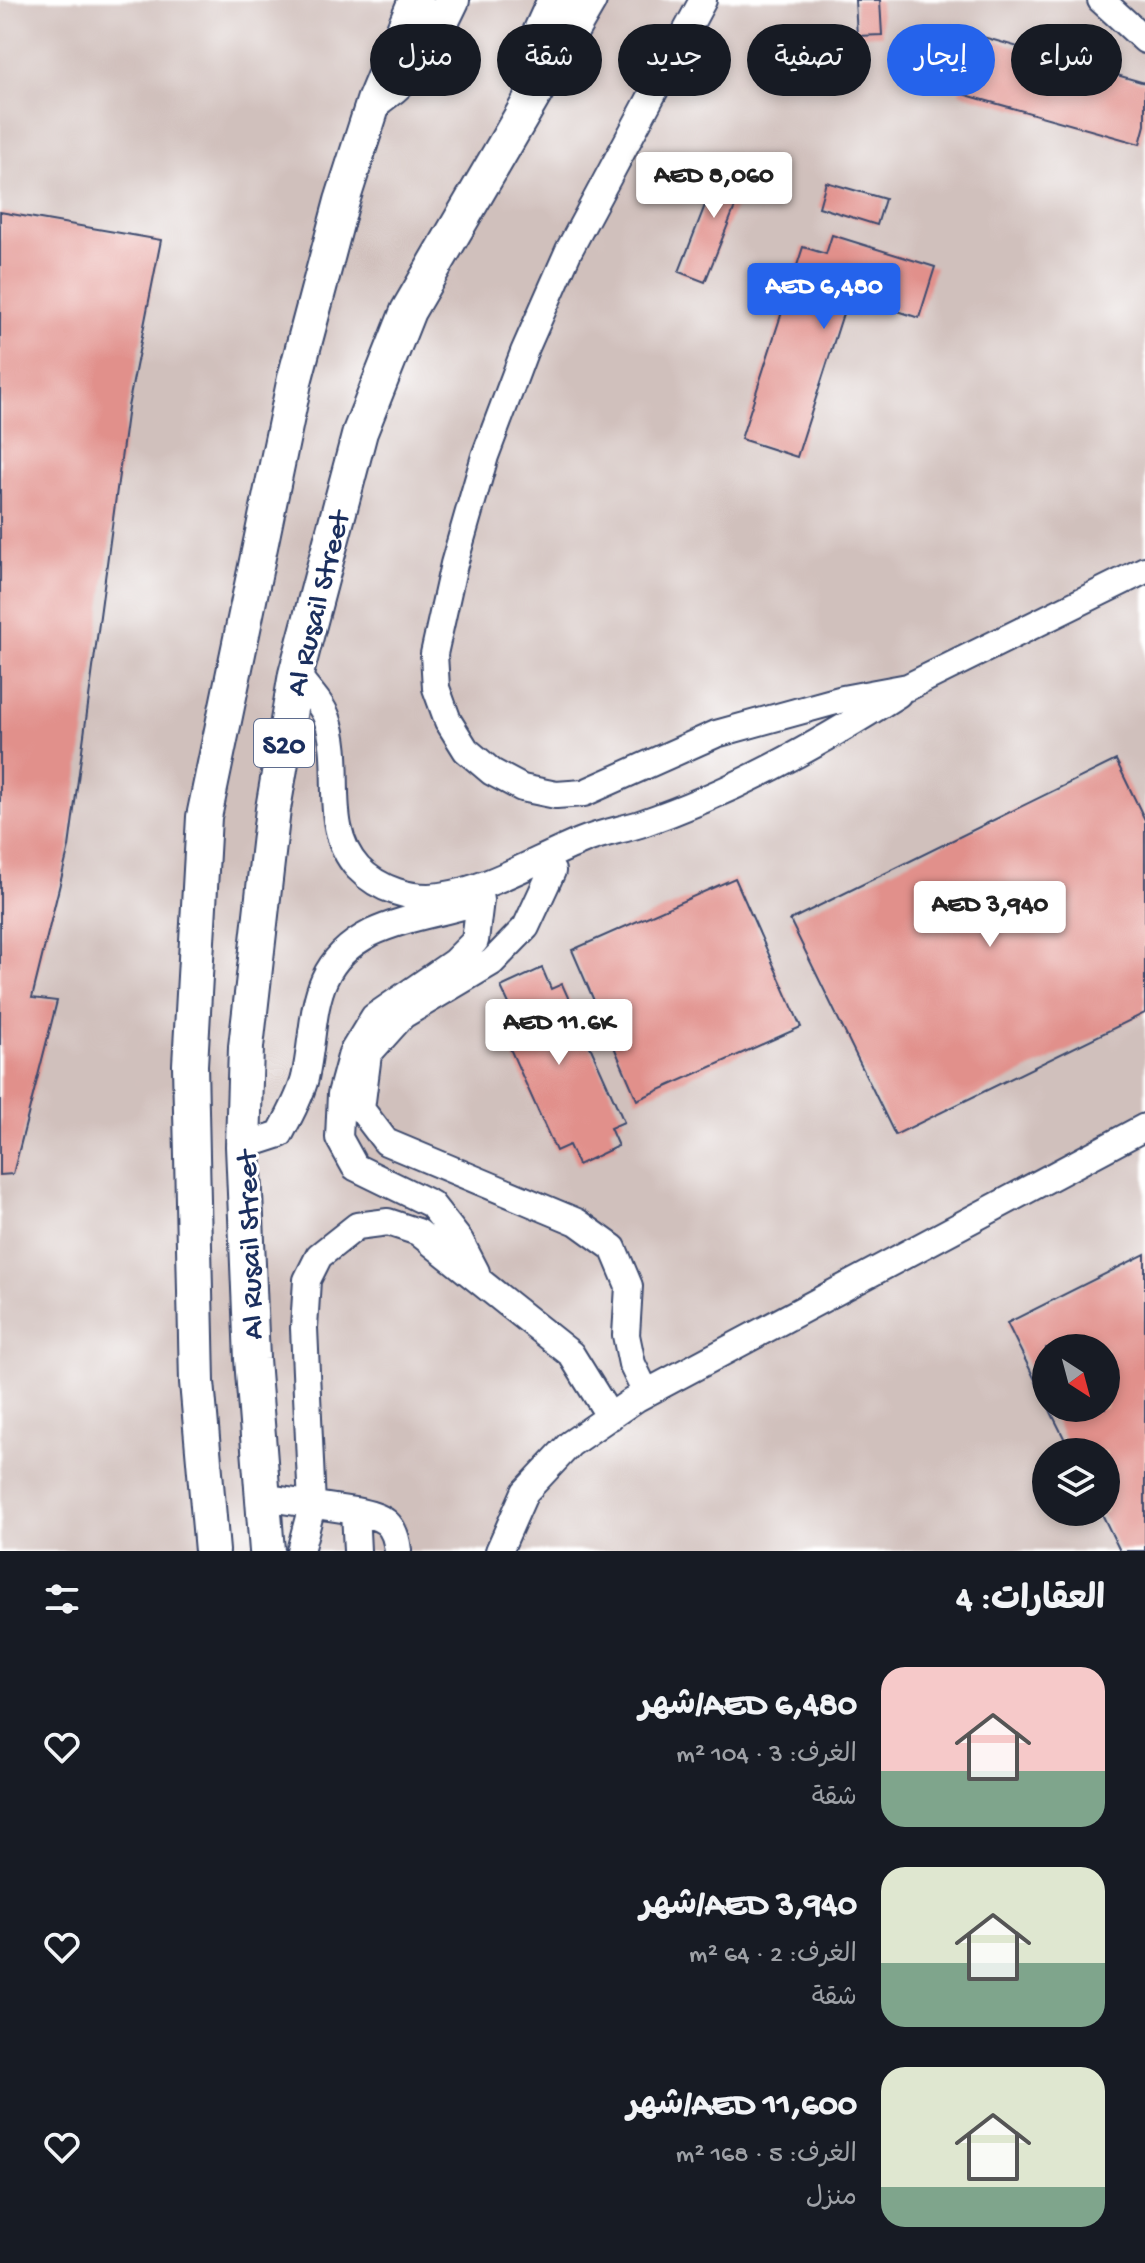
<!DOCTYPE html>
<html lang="ar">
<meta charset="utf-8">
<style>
body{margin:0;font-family:"Gochi Hand","Playpen Sans Arabic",sans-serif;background:#242831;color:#f1f3f6;direction:rtl;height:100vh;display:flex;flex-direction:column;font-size:30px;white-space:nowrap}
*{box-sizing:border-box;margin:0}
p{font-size:26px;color:#9ea1a6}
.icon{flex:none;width:44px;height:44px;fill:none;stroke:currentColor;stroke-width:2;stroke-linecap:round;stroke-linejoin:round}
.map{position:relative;height:1551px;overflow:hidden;direction:ltr}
.side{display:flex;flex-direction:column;background:#171b24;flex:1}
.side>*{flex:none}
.banner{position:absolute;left:24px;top:24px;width:1098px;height:72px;direction:rtl;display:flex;gap:16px}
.needle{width:52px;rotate:144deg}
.controls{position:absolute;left:1032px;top:1334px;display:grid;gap:16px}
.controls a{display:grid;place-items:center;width:88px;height:88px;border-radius:50%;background:#171b24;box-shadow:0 4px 12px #0003;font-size:40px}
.price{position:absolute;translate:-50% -68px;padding:0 18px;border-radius:8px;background:#fff;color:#222;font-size:26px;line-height:52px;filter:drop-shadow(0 2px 4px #0008)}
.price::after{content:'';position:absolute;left:50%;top:48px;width:24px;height:18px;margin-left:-12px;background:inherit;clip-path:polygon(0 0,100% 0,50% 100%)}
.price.on{background:#2563eb;color:#fff}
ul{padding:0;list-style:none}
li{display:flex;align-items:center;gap:24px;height:200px;padding:0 40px}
li span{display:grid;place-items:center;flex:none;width:224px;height:160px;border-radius:24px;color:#555}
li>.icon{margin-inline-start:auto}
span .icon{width:96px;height:96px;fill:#fffc;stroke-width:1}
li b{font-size:34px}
h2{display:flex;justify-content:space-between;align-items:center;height:96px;padding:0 40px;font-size:34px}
.pill{padding:0 28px;border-radius:36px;background:#171b24;box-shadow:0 4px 12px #0003;font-size:28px;line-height:72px}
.pill.on{background:#2563eb;color:#fff}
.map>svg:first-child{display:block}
.industrial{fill:#d0c0bc;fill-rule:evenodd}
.building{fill:#e1908b}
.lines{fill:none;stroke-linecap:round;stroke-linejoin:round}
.minor-casing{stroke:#3c496d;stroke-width:30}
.major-casing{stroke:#3c496d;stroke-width:38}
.minor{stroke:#fff;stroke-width:26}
.major{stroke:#fff;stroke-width:34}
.labels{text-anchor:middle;stroke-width:6;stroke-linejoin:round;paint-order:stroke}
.shield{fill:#fff;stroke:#5f6d8e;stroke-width:2}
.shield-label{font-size:28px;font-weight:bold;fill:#1b2f5e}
.street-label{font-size:30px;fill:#1b2f5e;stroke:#fff}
</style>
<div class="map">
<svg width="1145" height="1551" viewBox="0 0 1145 1551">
<rect width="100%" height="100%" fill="#fff"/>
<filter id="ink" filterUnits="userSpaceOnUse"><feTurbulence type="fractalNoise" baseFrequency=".0125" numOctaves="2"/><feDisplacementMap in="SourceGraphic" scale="16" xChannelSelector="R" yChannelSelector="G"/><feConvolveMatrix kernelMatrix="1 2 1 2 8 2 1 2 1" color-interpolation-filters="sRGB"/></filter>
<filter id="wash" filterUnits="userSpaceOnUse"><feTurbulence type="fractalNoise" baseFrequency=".006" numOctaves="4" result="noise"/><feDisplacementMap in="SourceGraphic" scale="32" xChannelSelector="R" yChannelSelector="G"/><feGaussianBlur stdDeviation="1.8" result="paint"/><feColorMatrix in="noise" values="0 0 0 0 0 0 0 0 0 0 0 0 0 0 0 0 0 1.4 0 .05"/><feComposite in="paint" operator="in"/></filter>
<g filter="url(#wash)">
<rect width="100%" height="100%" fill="#f4ddbf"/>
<path class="industrial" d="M0 0H1145V1551H0ZM1046 1348H1106V1408H1046ZM1046 1452H1106V1512H1046Z"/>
<g id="blocks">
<path class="building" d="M855 0H880L882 35 857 36Z
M976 35 1145 83V125L1140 144 959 93Z
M723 159 750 169 705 282 679 272Z
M826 182 885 199 877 225 819 207Z
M0 212 161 240 128 407 69 847 32 998 57 1001 13 1174 0 1175Z
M832 235 935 267 919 318 849 295 797 457 741 439 803 247 826 254Z
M1116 760 1145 820V1013L895 1135 790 920Z
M735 878 801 1027 637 1100 572 950Z
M542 968 551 989 562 984 624 1122 610 1128 618 1146 578 1165 569 1145 556 1151 494 1013 510 1006 501 987Z
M1145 1254V1551H1120L1101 1512H1106V1452H1071L1049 1408H1106V1348H1046V1402L1007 1323Z"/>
</g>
</g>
<g filter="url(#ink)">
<use href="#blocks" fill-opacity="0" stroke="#3c496d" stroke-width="2"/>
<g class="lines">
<defs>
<path id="minor" d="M703 0 569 250 524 352 485 456 454 564 434 654 436 688 448 721 466 750 492 772 522 788 556 795 584 793 716 734 843 699 908 687 1145 570
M1101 0 1145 40
M296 674C305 687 321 702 327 718 345 767 320 826 358 868 379 890 412 900 441 896 487 890 539 858 582 841 601 833 621 830 640 824 732 793 816 746 898 694
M552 871 526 927 492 962 403 1015 368 1054 361 1109 386 1142 577 1222 613 1248 629 1286 626 1335 632 1364 646 1393
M243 1146 280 1134C289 1116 300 1098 305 1078 318 1020 306 966 371 933 401 919 434 914 466 905
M476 1272 460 1241 431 1204 355 1167 339 1138 341 1094 352 1053 374 1017 454 962 475 941 480 900
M262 1497 355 1511
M300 1551 312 1506 304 1328 307 1280 319 1256 357 1226 388 1222 418 1232 571 1354 610 1417
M357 1551 355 1511C383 1517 395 1521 398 1551
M499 1551 525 1492 570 1444 637 1398 1145 1127"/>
<path id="major" d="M523 70 555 0
M379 97C419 69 432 42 452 0
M212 1551 197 1382 190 1065 204 817 295 378 342 201 374 101 416 0
M267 1551 252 1359 243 1146 246 1047 273 809 296 674 360 432 408 311 589 0"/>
</defs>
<use href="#minor" class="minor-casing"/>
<use href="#major" class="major-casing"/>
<use href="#minor" class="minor"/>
<use href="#major" class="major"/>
</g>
</g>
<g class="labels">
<rect class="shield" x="254" y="719" width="60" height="48" rx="6"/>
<g class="shield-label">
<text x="284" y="753">S20</text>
</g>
<g class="street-label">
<text transform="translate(316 603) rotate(-76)" y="10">Al Rusail Street</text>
<text transform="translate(248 1245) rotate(-92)" y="10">Al Rusail Street</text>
</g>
</g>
</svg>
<div class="controls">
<a><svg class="needle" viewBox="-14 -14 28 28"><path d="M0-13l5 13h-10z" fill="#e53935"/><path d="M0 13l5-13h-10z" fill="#9ea1a6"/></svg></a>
<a><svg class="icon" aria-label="layers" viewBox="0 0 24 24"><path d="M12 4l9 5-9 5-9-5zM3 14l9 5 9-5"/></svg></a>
</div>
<b class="price" style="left:714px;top:220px">AED 8,060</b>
<b class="price on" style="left:824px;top:331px">AED 6,480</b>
<b class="price" style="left:990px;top:949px">AED 3,940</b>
<b class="price" style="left:559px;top:1067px">AED 11.6K</b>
<div class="banner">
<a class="pill">شراء</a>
<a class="pill on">إيجار</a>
<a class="pill">تصفية</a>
<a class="pill">جديد</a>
<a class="pill">شقة</a>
<a class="pill">منزل</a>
</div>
</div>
<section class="side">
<h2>العقارات: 4<svg class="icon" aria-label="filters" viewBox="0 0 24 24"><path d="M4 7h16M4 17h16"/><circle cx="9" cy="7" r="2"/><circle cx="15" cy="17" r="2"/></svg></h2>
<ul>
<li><span style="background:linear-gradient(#f6c9c9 65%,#7fa58c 0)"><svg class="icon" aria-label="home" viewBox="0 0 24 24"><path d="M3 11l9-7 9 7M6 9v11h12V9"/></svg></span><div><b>AED 6,480/شهر</b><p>الغرف: 3 · 104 m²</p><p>شقة</p></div><svg class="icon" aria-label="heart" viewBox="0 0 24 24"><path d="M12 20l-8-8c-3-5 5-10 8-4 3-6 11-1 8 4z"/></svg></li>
<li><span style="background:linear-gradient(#dfe7d0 60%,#7fa58c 0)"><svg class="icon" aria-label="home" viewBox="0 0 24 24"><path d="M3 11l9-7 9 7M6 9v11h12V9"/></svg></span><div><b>AED 3,940/شهر</b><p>الغرف: 2 · 64 m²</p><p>شقة</p></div><svg class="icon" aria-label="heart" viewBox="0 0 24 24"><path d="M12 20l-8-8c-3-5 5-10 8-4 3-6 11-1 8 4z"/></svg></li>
<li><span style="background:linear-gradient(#dfe7d0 75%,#7fa58c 0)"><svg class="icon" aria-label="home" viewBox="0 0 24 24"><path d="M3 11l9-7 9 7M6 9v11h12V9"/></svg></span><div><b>AED 11,600/شهر</b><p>الغرف: 5 · 168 m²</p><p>منزل</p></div><svg class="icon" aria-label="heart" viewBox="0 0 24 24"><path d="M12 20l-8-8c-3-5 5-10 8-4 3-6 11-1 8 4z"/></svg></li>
</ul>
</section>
